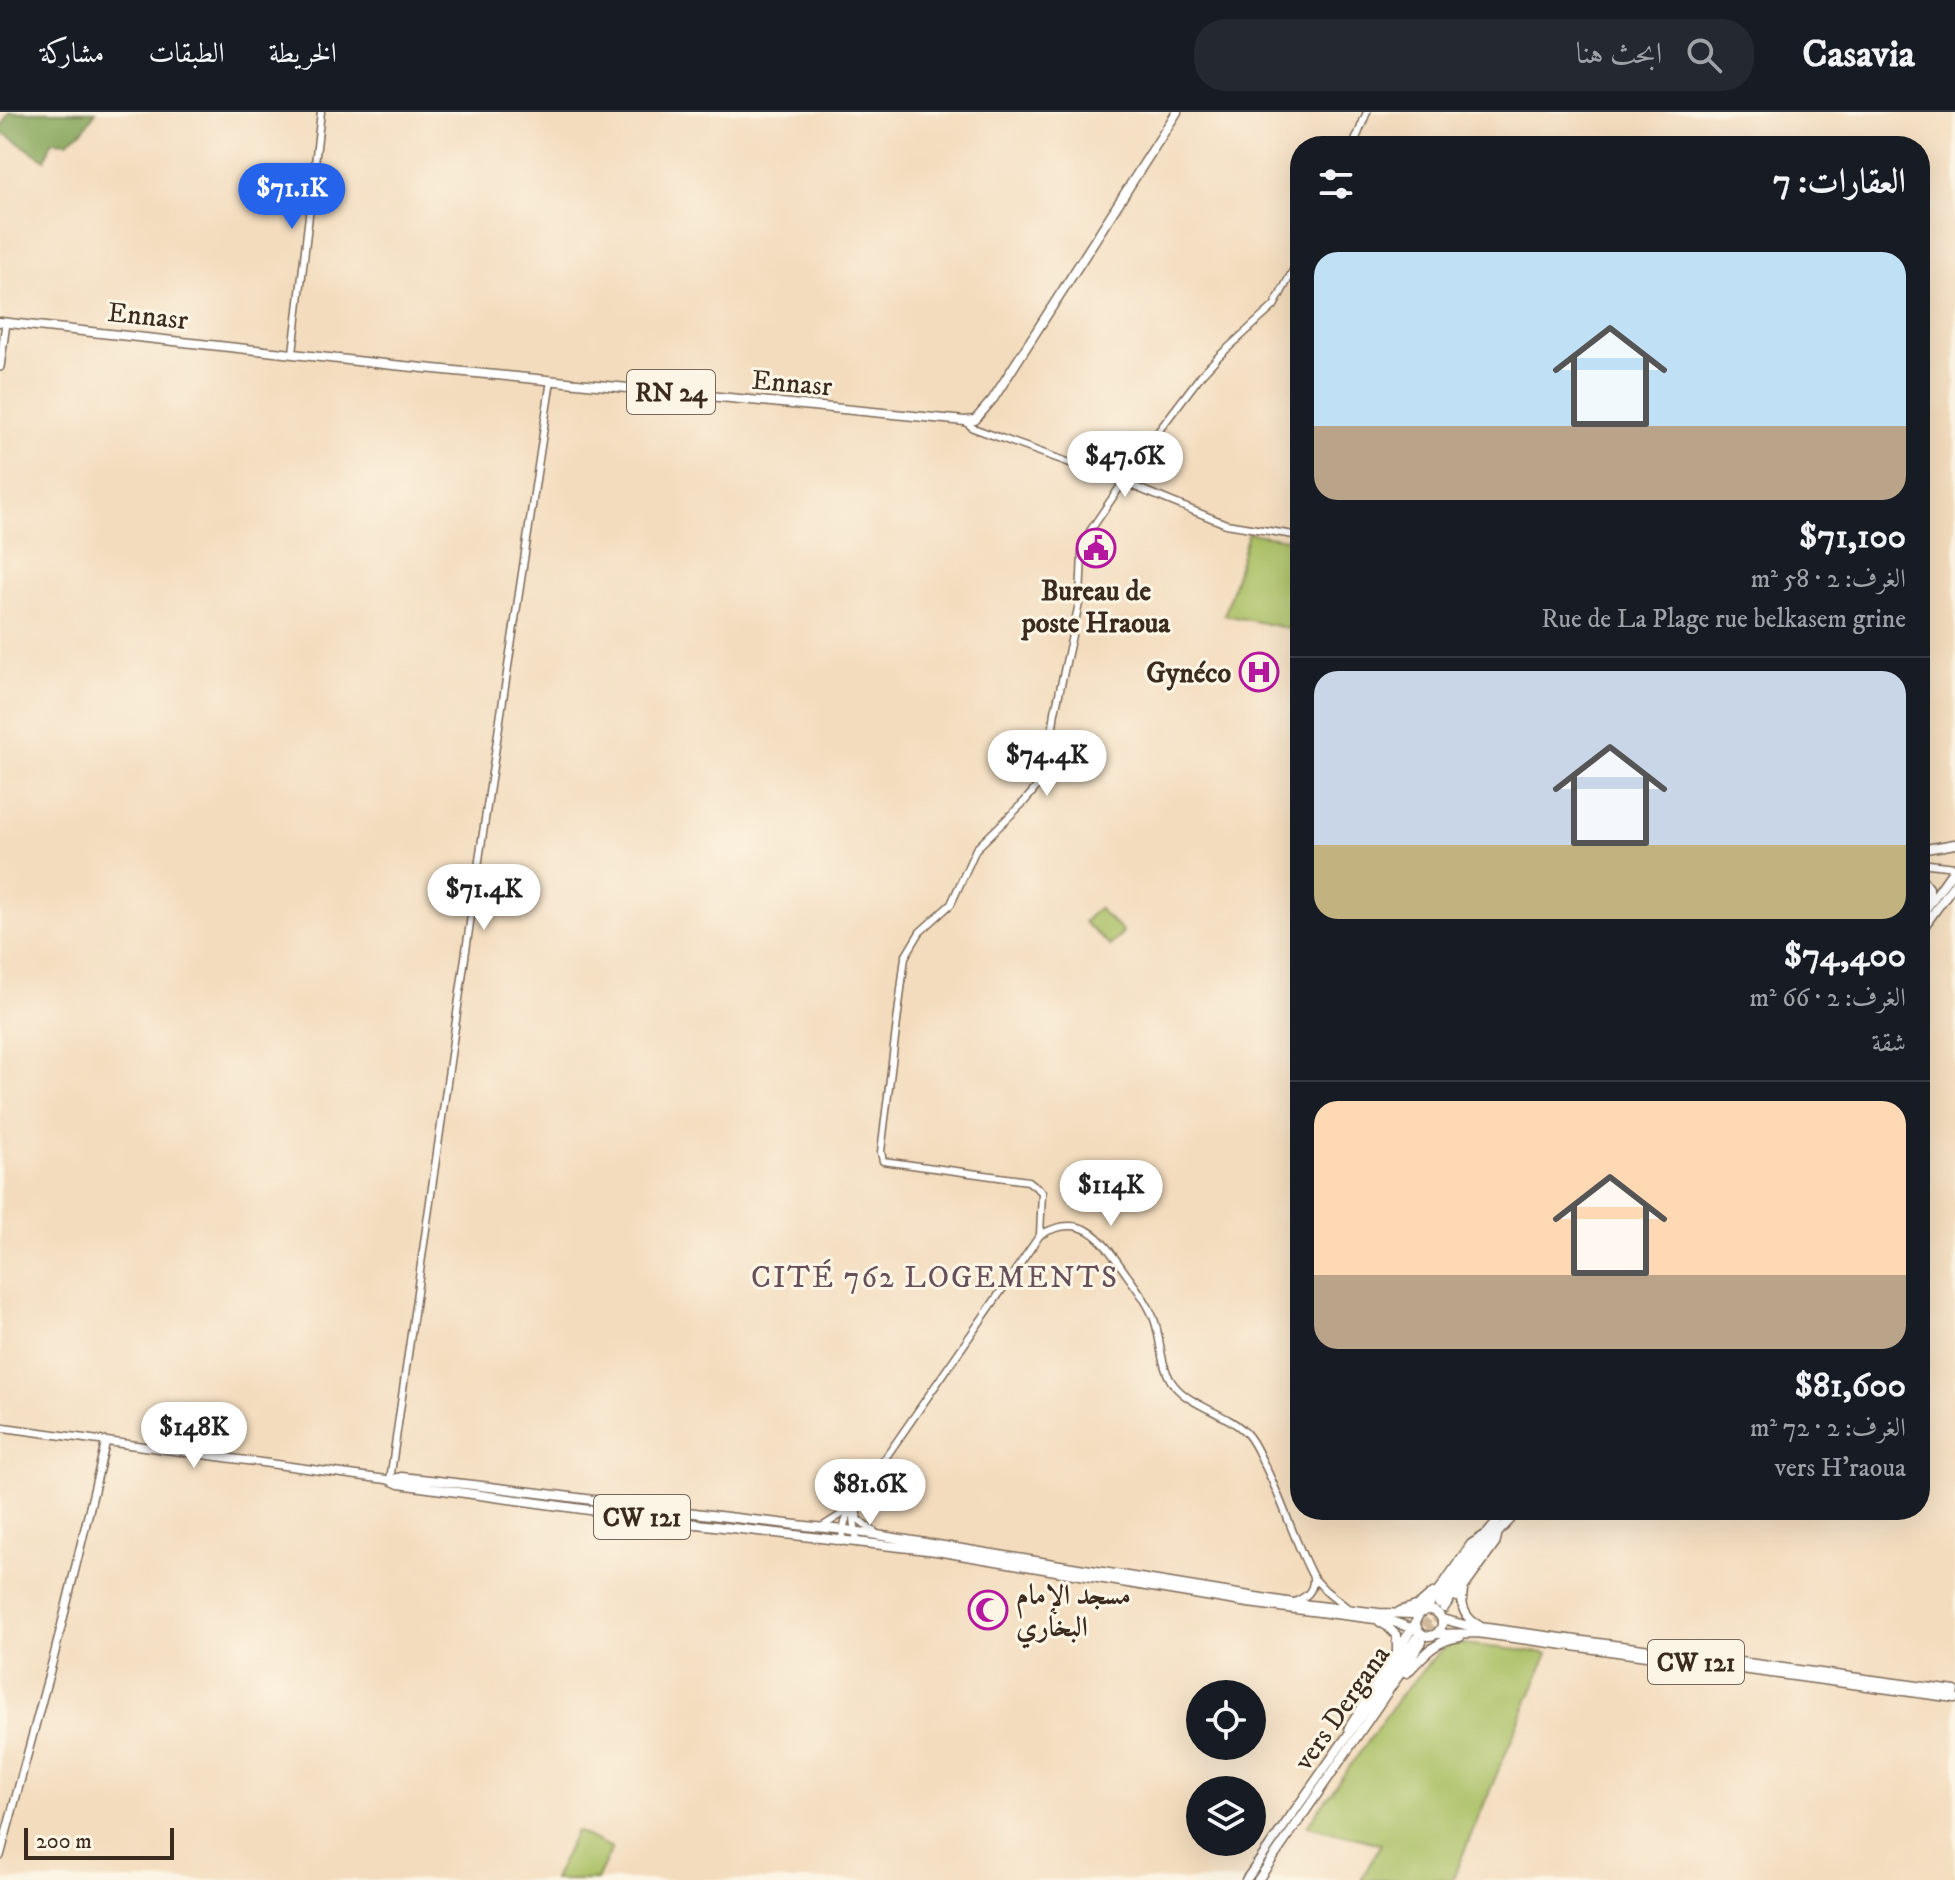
<!DOCTYPE html>
<html lang="ar">
<meta charset="utf-8">
<style>
body{margin:0;font-family:"IM FELL DW Pica",Amiri,serif;background:#242831;color:#f1f3f6;direction:rtl;height:100vh;display:flex;flex-direction:column;font-size:30px;white-space:nowrap}
*{box-sizing:border-box;margin:0}
p{font-size:26px;color:#9ea1a6}
.icon{flex:none;width:44px;height:44px;fill:none;stroke:currentColor;stroke-width:2;stroke-linecap:round;stroke-linejoin:round}
.map{position:relative;flex:1;overflow:hidden;direction:ltr}
.side{position:absolute;left:1290px;top:24px;width:640px;height:1384px;display:flex;flex-direction:column;background:#171b24;border-radius:32px;box-shadow:0 8px 32px #0002;direction:rtl}
.side>*{flex:none}
.tools{position:absolute;left:1186px;top:1568px;display:grid;gap:16px}
.tools a{display:grid;place-items:center;width:80px;height:80px;border-radius:50%;background:#171b24;box-shadow:0 8px 32px #0002;font-size:40px}
.scale{position:absolute;left:24px;bottom:20px;width:150px;box-sizing:border-box;padding-left:8px;border:4px solid #3b2a1e;border-top:0;font-size:22px;line-height:28px;white-space:nowrap;color:#3b2a1e;-webkit-text-stroke:6px #fcf5e5;paint-order:stroke}
.price{position:absolute;translate:-50% -68px;padding:0 18px;border-radius:28px;background:#fff;color:#222;font-size:26px;line-height:52px;filter:drop-shadow(0 2px 4px #0008)}
.price::after{content:'';position:absolute;left:50%;top:48px;width:24px;height:18px;margin-left:-12px;background:inherit;clip-path:polygon(0 0,100% 0,50% 100%)}
.price.current{background:#2563eb;color:#fff}
ul{padding:0;list-style:none}
li{display:grid;align-content:center;gap:16px;height:424px;padding:0 24px}
li+li{border-top:2px solid #363941}
li span{display:grid;place-items:center;height:248px;border-radius:24px;color:#555}
li>.icon{margin-inline-start:auto}
span .icon{width:144px;height:144px;fill:#fffc;stroke-width:1}
li b{font-size:34px}
h2{display:flex;justify-content:space-between;align-items:center;height:96px;padding:0 24px;font-size:34px}
header{display:flex;align-items:center;gap:48px;box-sizing:border-box;height:112px;padding:0 40px;background:#171b24;border-bottom:2px solid #363941}
header strong{font-size:38px}
nav{display:flex;gap:44px;margin-inline-start:auto;font-size:28px}
.search{width:560px;height:72px;background:#242831;display:flex;align-items:center;gap:20px;box-sizing:border-box;padding:0 28px;border-radius:32px;color:#9ea1a6;font-size:30px}
.map>svg:first-child{display:block}
.green{fill:#a9bf64;stroke:#727441;stroke-width:2}
.forest{fill:#86a65a;stroke:#60683c;stroke-width:2}
.lines{fill:none;stroke-linecap:round;stroke-linejoin:round}
.trunk-tunnel{stroke:#ceb89d;stroke-width:8;stroke-dasharray:8 4;stroke-linecap:butt}
.tertiary-casing{stroke:#7b6856;stroke-width:9}
.secondary-casing{stroke:#7b6856;stroke-width:10}
.primary-casing{stroke:#7b6856;stroke-width:11}
.trunk-casing{stroke:#7b6856;stroke-width:11}
.tertiary{stroke:#fff;stroke-width:6}
.secondary{stroke:#fff;stroke-width:7}
.primary{stroke:#fff;stroke-width:8}
.trunk{stroke:#fff;stroke-width:8}
.labels{text-anchor:middle;stroke-width:6;stroke-linejoin:round;paint-order:stroke}
.shield{fill:#fcf5e5;stroke:#75675a;stroke-width:2}
.shield-label{font-size:26px;font-weight:bold;fill:#3b2a1e}
.street-label{font-size:28px;fill:#3b2a1e;stroke:#fcf5e5}
.poi-label{font-size:28px;font-weight:bold;fill:#3b2a1e;stroke:#fcf5e5}
.neighbourhood-label{font-size:30px;letter-spacing:2px;fill:#67505a;stroke:#fcf5e5}
</style>
<header>
<strong>Casavia</strong>
<div class="search"><svg class="icon" aria-label="search" viewBox="0 0 24 24"><circle cx="10" cy="10" r="6"/><path d="M15 15l6 6"/></svg>ابحث هنا</div>
<nav><a>الخريطة</a><a>الطبقات</a><a>مشاركة</a></nav>
</header>
<div class="map">
<svg width="1955" height="1768" viewBox="0 0 1955 1768">
<rect width="100%" height="100%" fill="#fcf5e5"/>
<filter id="ink" filterUnits="userSpaceOnUse"><feTurbulence type="fractalNoise" baseFrequency=".0125" numOctaves="2"/><feDisplacementMap in="SourceGraphic" scale="16" xChannelSelector="R" yChannelSelector="G"/><feConvolveMatrix kernelMatrix="1 2 1 2 8 2 1 2 1" color-interpolation-filters="sRGB"/></filter>
<filter id="wash" filterUnits="userSpaceOnUse"><feTurbulence type="fractalNoise" baseFrequency=".006" numOctaves="4" result="noise"/><feDisplacementMap in="SourceGraphic" scale="32" xChannelSelector="R" yChannelSelector="G"/><feGaussianBlur stdDeviation="1.8" result="paint"/><feColorMatrix in="noise" values="0 0 0 0 0 0 0 0 0 0 0 0 0 0 0 0 0 1.4 0 .05"/><feComposite in="paint" operator="in"/></filter>
<g filter="url(#wash)">
<rect width="100%" height="100%" fill="#f3dcbd"/>
<path class="green" d="M1248 421 1300 429V504L1296 518 1225 503Z
M1098 796 1123 820 1110 834 1084 810Z
M1452 1531 1548 1541 1452 1768H1361L1381 1732 1307 1714 1401 1583 1437 1542Z
M576 1719 612 1736 597 1768H553Z"/>
<path class="forest" d="M9 0H96L83 18 67 30 52 29 45 48 0 19Z"/>
</g>
<g filter="url(#ink)">
<g class="lines">
<path class="trunk-tunnel" d="M1417 1524 1439 1492
M1422 1530 1444 1496"/>
<defs>
<path id="tertiary" d="M1353 34 1367 0
M293 241 321 0
M965 309 973 316 1123 370 1226 412 1300 424
M1920 751 1955 755
M1040 1123 1042 1080 1028 1069 883 1049 881 1040 905 845 920 820 951 792 976 737 1024 690 1035 677 1047 657 1055 600 1080 487 1082 441 1090 419 1151 329 1202 262 1218 245 1274 194 1300 145
M390 1368 480 741 551 268
M855 1391 858 1407 876 1421
M853 1398 857 1431
M823 1414 847 1399
M841 1430 845 1410 852 1394 1040 1123C1085 1098 1103 1129 1127 1163 1137 1177 1149 1192 1155 1210 1161 1229 1160 1251 1171 1269 1188 1295 1225 1299 1246 1321 1254 1329 1259 1342 1264 1352 1283 1389 1294 1429 1313 1465
M1293 1491C1306 1485 1314 1480 1313 1465L1325 1478 1349 1497"/>
<path id="secondary" d="M0 255 6 211
M0 1315 390 1368
M0 1744 55 1540 106 1329"/>
<path id="primary" d="M0 210 393 253 965 309 975 308 993 287 1177 0"/>
<path id="trunk" d="M1920 738 1955 732
M1920 765 1929 776V789
M1920 805 1955 756
M1920 820 1955 771
M390 1368 401 1365C549 1380 697 1404 846 1418L1293 1491 1379 1501 1413 1502 1423 1500
M390 1368 399 1372 670 1409 936 1439 1248 1491 1391 1509 1419 1519
M1463 1479C1460 1495 1465 1507 1480 1514
M1457 1485 1495 1432 1498 1420
M1439 1492 1486 1423 1507 1398
M1444 1496 1484 1436 1519 1398
M1416 1511a13 13 0 1 1 26 0a13 13 0 1 1-26 0Z
M1400 1499 1419 1493 1433 1481
M1425 1499 1471 1432 1485 1423
M1442 1507 1465 1513 1955 1579
M1380 1510 1387 1514 1397 1524V1539
M1436 1522 1477 1521 1955 1586
M1407 1561C1423 1544 1435 1528 1460 1525
M1349 1616 1416 1510
M1246 1768 1416 1526
M1258 1768 1422 1530"/>
</defs>
<use href="#tertiary" class="tertiary-casing"/>
<use href="#secondary" class="secondary-casing"/>
<use href="#primary" class="primary-casing"/>
<use href="#trunk" class="trunk-casing"/>
<use href="#tertiary" class="tertiary"/>
<use href="#secondary" class="secondary"/>
<use href="#primary" class="primary"/>
<use href="#trunk" class="trunk"/>
</g>
</g>
<defs>
<symbol id="civic-ring" viewBox="-11 -11 22 22"><circle r="9.5" fill="#fcf5e5" stroke="#b5179e" stroke-width="1.5"/><path d="M-.6-6.5H3V-4.5H.6V-3L4-1V1h2V6H-6V1h2V-1L-.6-3ZM-1.2 2.5V6h2.4V2.5Z" fill="#b5179e"/></symbol>
<symbol id="hospital-ring" viewBox="-11 -11 22 22"><circle r="9.5" fill="#fcf5e5" stroke="#b5179e" stroke-width="1.5"/><path d="M-5-5h3v3.5h4V-5h3V5h-3V1.5h-4V5h-3Z" fill="#b5179e"/></symbol>
<symbol id="mosque-ring" viewBox="-11 -11 22 22"><circle r="9.5" fill="#fcf5e5" stroke="#b5179e" stroke-width="1.5"/><path d="M3.5-4.9A6 6 0 1 0 3.5 4.9A5 5 0 1 1 3.5-4.9Z" fill="#b5179e"/></symbol>
</defs>
<g fill-rule="evenodd">
<use href="#civic-ring" x="1074" y="414" width="44" height="44"/>
<use href="#hospital-ring" x="1237" y="538" width="44" height="44"/>
<use href="#mosque-ring" x="966" y="1476" width="44" height="44"/>
</g>
<g class="labels">
<g class="shield">
<rect x="627" y="258" width="88" height="44" rx="6"/>
<rect x="594" y="1383" width="96" height="44" rx="6"/>
<rect x="1648" y="1528" width="96" height="44" rx="6"/>
</g>
<g class="shield-label">
<text x="671" y="289">RN 24</text>
<text x="642" y="1414">CW 121</text>
<text x="1696" y="1559">CW 121</text>
</g>
<g class="street-label">
<text transform="translate(148 203) rotate(6)" y="10">Ennasr</text>
<text transform="translate(792 270) rotate(5)" y="10">Ennasr</text>
<text transform="translate(1341 1595) rotate(-55)" y="10">vers Dergana</text>
</g>
<g class="poi-label">
<text x="1096" y="488">Bureau de<tspan x="1096" dy="32">poste Hraoua</tspan></text>
<text x="1231" y="570" text-anchor="end">Gynéco</text>
<text x="1016" y="1492" text-anchor="start">مسجد الإمام<tspan x="1016" dy="32">البخاري</tspan></text>
</g>
<g class="neighbourhood-label">
<text x="935" y="1175">CITÉ 762 LOGEMENTS</text>
</g>
</g>
</svg>
<div class="tools">
<a><svg class="icon" aria-label="locate" viewBox="0 0 24 24"><circle cx="12" cy="12" r="6"/><path d="M12 2v4M12 18v4M2 12h4M18 12h4"/></svg></a>
<a><svg class="icon" aria-label="layers" viewBox="0 0 24 24"><path d="M12 4l9 5-9 5-9-5zM3 14l9 5 9-5"/></svg></a>
</div>
<div class="scale">200 m</div>
<b class="price current" style="left:292px;top:119px">$71.1K</b>
<b class="price" style="left:1125px;top:387px">$47.6K</b>
<b class="price" style="left:1047px;top:686px">$74.4K</b>
<b class="price" style="left:484px;top:820px">$71.4K</b>
<b class="price" style="left:1111px;top:1116px">$114K</b>
<b class="price" style="left:194px;top:1358px">$148K</b>
<b class="price" style="left:870px;top:1415px">$81.6K</b>
<section class="side">
<h2>العقارات: 7<svg class="icon" aria-label="filters" viewBox="0 0 24 24"><path d="M4 7h16M4 17h16"/><circle cx="9" cy="7" r="2"/><circle cx="15" cy="17" r="2"/></svg></h2>
<ul>
<li><span style="background:linear-gradient(#bfe0f5 70%,#b9a48a 0)"><svg class="icon" aria-label="home" viewBox="0 0 24 24"><path d="M3 11l9-7 9 7M6 9v11h12V9"/></svg></span><div><b>$71,100</b><p>الغرف: 2 · 58 m²</p><p>Rue de La Plage rue belkasem grine</p></div></li>
<li><span style="background:linear-gradient(#c9d6e8 70%,#c2b280 0)"><svg class="icon" aria-label="home" viewBox="0 0 24 24"><path d="M3 11l9-7 9 7M6 9v11h12V9"/></svg></span><div><b>$74,400</b><p>الغرف: 2 · 66 m²</p><p>شقة</p></div></li>
<li><span style="background:linear-gradient(#ffd9b3 70%,#b9a48a 0)"><svg class="icon" aria-label="home" viewBox="0 0 24 24"><path d="M3 11l9-7 9 7M6 9v11h12V9"/></svg></span><div><b>$81,600</b><p>الغرف: 2 · 72 m²</p><p>vers H'raoua</p></div></li>
</ul>
</section>
</div>
